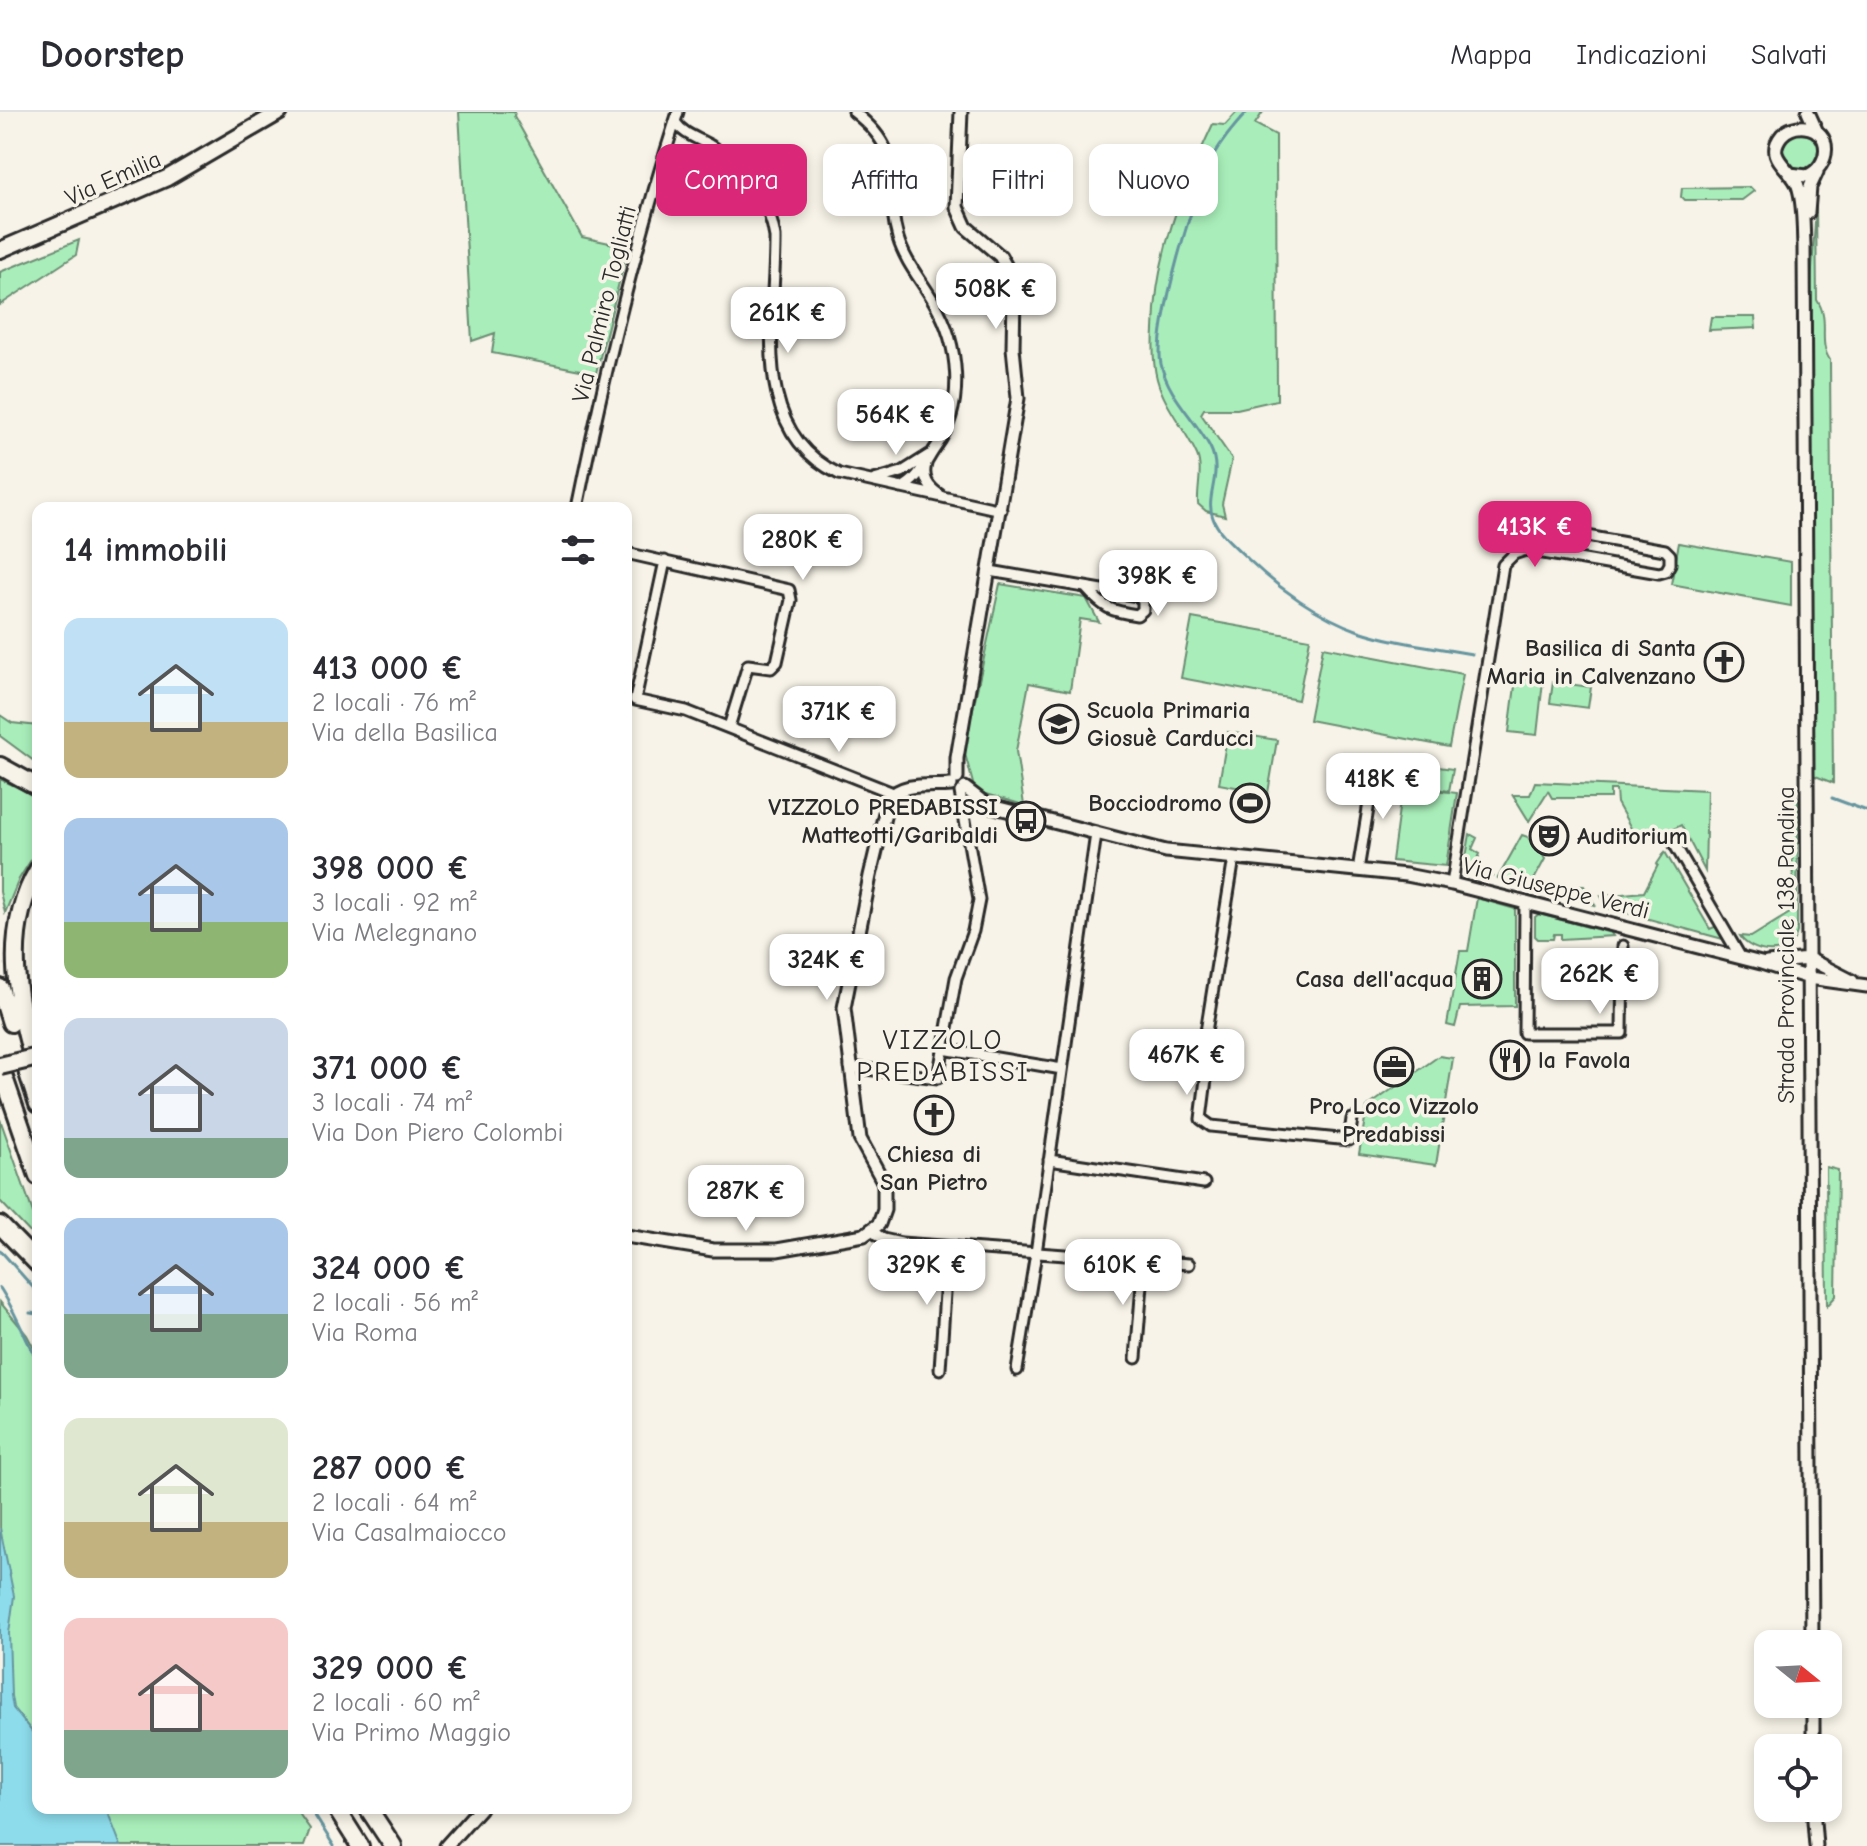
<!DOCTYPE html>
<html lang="it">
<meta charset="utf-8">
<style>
body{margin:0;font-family:"Comic Neue",sans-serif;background:#f2f2f3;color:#2b2b33;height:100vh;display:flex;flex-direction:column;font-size:30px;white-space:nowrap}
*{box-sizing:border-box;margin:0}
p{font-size:26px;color:#7c7c81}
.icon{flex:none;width:44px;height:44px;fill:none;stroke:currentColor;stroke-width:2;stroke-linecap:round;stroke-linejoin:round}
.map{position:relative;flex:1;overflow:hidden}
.drawer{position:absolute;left:32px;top:390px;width:600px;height:1312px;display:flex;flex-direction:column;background:#fff;border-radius:16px;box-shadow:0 4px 12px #0003}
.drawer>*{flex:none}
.top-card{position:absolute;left:656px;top:32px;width:760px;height:72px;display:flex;gap:16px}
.needle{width:52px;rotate:108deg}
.fabs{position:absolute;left:1754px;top:1518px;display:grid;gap:16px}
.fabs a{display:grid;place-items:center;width:88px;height:88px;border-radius:16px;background:#fff;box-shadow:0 4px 12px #0003;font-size:40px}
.price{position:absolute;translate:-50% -68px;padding:0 18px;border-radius:16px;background:#fff;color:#222;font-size:26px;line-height:52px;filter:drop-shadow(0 2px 4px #0008)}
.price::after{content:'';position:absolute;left:50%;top:48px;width:24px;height:18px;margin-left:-12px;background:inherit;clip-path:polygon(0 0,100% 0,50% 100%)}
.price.active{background:#db2777;color:#fff}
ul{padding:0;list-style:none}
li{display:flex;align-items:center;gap:24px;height:200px;padding:0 32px}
li span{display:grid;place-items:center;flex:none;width:224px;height:160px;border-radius:16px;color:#555}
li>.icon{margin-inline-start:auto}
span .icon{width:96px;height:96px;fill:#fffc;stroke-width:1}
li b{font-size:34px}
h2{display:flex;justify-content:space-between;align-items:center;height:96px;padding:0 32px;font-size:34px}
.chip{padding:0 28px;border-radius:16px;background:#fff;box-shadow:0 4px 12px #0003;font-size:28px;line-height:72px}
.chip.active{background:#db2777;color:#fff}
header{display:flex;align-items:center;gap:48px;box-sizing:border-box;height:112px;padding:0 40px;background:#fff;border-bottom:2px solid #e1e1e2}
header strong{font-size:38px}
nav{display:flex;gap:44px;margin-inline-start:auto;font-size:28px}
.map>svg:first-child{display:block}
.green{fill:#a9eeba;stroke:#6a8c72;stroke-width:2}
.water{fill:#8ddcec;stroke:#66959f;stroke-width:2}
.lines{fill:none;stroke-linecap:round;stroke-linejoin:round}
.stream{stroke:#66959f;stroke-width:3}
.minor-casing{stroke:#2b2b2b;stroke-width:15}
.tertiary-casing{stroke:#2b2b2b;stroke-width:17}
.primary-casing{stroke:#2b2b2b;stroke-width:20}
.motorway-casing{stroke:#2b2b2b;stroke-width:22}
.minor{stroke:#f7f3e8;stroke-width:9}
.tertiary{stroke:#f7f3e8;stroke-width:11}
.primary{stroke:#f7f3e8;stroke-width:14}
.motorway{stroke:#f7f3e8;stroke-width:16}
.motorway-bridge-casing{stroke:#2b2b2b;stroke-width:22;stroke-linecap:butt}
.motorway-bridge{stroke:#f7f3e8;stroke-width:16}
.labels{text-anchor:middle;stroke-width:7;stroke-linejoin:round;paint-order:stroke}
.street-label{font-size:24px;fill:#2b2b2b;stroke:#f7f3e8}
.poi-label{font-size:24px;font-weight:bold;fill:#2b2b2b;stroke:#f7f3e8;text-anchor:end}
.quarter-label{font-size:28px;letter-spacing:2px;fill:#2b2b2b;stroke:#f7f3e8}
</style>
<header>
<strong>Doorstep</strong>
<nav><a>Mappa</a><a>Indicazioni</a><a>Salvati</a></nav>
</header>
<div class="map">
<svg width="1867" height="1734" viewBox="0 0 1867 1734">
<rect width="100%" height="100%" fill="#f7f3e8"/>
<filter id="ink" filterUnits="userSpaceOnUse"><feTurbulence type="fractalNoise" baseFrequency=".0125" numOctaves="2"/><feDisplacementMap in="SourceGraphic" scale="16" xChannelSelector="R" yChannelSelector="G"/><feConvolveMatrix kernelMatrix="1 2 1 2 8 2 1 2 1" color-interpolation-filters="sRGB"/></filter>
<g filter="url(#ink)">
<path class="green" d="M459 0H515L514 4 582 125 628 135 596 261 492 241 495 221 472 229Z
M1237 0H1263L1255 12 1276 23 1277 288 1237 297H1204L1201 302 1232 347 1222 392 1225 404 1206 399 1198 392C1197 376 1203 357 1197 343 1185 316 1165 296 1157 267 1153 252 1153 234 1154 218 1155 143 1182 78 1213 12L1225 13Z
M1783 39a18 18 0 1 1 36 0a18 18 0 1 1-36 0Z
M1750 75 1754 79 1742 88H1684L1681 85 1682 76Z
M1816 94 1817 188C1831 209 1817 229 1830 248L1833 671 1813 663 1810 190Z
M79 128 76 143 0 193V160Z
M1711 205H1755L1756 216 1709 218Z
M1679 431 1791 450V494L1671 472Z
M1000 472 1086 486 1099 510 1080 507 1070 579 1029 571 1016 639 1024 693 975 679 964 638Z
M1192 506 1310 527 1298 588 1181 566Z
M1323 535 1463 562 1449 635 1309 608Z
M1516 566 1543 569 1537 623 1509 620Z
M1553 570 1591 575 1588 596 1550 591Z
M0 603 12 611 38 614V652L0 624Z
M1228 620 1277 628 1268 681 1219 672Z
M1418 652 1453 657 1449 679 1415 674Z
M0 667 38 685V737L19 767 5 801 0 780Z
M1535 670 1707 678 1705 759 1681 713 1660 724 1636 725 1617 691 1616 678H1610V686H1552L1548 679 1529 709 1513 683H1530Z
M1402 674 1457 681 1446 754 1392 749Z
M1792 682 1798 685 1797 820C1790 848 1751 842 1740 824L1751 825 1793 799Z
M1470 722 1477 726 1472 737 1480 742 1474 755 1494 765 1464 757Z
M1522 723 1528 725 1534 736 1538 735 1545 747 1530 775 1498 766Z
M1665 740 1710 817 1717 814 1724 825 1723 827 1608 796 1601 784 1644 780 1658 753 1657 752Z
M1565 774H1584L1595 793 1572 786Z
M1477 786 1515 797V894L1460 895 1455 915 1447 913 1460 839H1468Z
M1539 802 1611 821 1613 824 1561 827V822H1554L1553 827H1538L1535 824V805Z
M1439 944 1453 946 1436 1053 1359 1042 1367 995Z
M0 1007 38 1115V1129L0 1089Z
M1826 1055 1838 1058 1836 1184 1827 1194Z
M0 1190 27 1223 38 1244V1696H295L310 1717 304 1734H0Z"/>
<path class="water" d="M0 1416 14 1484 9 1521 11 1584 13 1596 38 1627V1696H106L121 1734H0Z"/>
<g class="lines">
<path class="stream" d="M1247 0C1235 13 1223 27 1214 43 1195 75 1153 218 1161 252 1168 284 1195 307 1210 335 1224 363 1204 384 1213 406 1218 421 1237 436 1248 447 1278 476 1319 505 1359 519 1395 531 1435 535 1472 542
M1832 686 1867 699
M0 1138 38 1181
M0 1176C16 1200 24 1225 38 1250
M30 1201 38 1202
M310 1696 334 1734"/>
<defs>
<path id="minor" d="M854 0C910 44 882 70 898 126 905 150 922 169 934 190 959 232 966 293 936 335 926 349 919 368 901 376
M675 10C684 23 698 26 711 34 743 55 769 86 775 125 776 205 747 318 839 362L1001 398
M926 352C922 366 928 375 940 383
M874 368 902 360 929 343
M577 396C604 263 636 130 678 0
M626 441 789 478 791 488 777 550 771 556 748 553 729 615
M665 449 635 588 686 599 893 681
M990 459 1138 484 1143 489V498L1137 503C1110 499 1104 496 1086 476
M1672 728 1741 846
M1234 746 1205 926 1206 967 1201 1007 1211 1014 1349 1028 1352 1007
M1358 758 1375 654
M1452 772 1503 453 1514 442 1526 438 1659 461 1666 459 1670 452V443L1665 438 1570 421 1555 443
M1525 790 1524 921H1622L1623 834
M943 937 1062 957
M850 955 938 966 956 866 973 819 979 788 960 680
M1049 1048 1204 1071
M872 1119 883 1127 901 1131 1189 1152
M1136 1246 1144 1148
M940 1257 948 1135
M1017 1258 1036 1141 1096 722"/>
<path id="tertiary" d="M1808 0 1817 20
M1790 62 1807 64C1830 55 1834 19 1805 15 1797 14 1788 17 1782 23 1762 47 1795 57 1799 77 1804 95 1803 115 1804 133L1812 1532
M1808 101 1810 75 1817 60
M957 666V646L1018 286 1013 236 1014 180 1010 162 1000 144 966 115 957 95 961 0
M965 676 987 693 1166 739 1406 763 1452 772 1761 851 1809 866 1867 874
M1767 851 1809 847 1852 869
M626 1124 713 1138H777L864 1123 879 1112 884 1098V1071L860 1027 844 896 870 764 888 688C901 669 931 675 951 673
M1813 1592V1636
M1813 1696 1816 1734
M446 1734 480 1696"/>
<path id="primary" d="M0 138 167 66 280 0"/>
<path id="motorway" d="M0 654 38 675
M38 758C0 822 18 896 38 964
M0 876 11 911
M0 954 38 1064
M26 955 38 992
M0 1113 38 1152
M336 1696 360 1734
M368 1696 393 1734"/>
</defs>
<use href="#minor" class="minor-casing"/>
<use href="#tertiary" class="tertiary-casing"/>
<use href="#primary" class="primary-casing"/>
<use href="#motorway" class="motorway-casing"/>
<use href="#minor" class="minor"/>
<use href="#tertiary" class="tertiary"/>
<use href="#primary" class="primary"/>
<use href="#motorway" class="motorway"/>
<defs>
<path id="motorway-bridge" d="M0 954 38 945"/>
</defs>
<use href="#motorway-bridge" class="motorway-bridge-casing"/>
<use href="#motorway-bridge" class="motorway-bridge"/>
</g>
</g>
<defs>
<symbol id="church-ring" viewBox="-11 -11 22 22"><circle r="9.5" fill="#f7f3e8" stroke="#2b2b2b" stroke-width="1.5"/><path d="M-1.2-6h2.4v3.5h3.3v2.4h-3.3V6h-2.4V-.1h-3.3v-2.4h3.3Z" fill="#2b2b2b"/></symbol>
<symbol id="school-ring" viewBox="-11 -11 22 22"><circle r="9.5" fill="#f7f3e8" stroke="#2b2b2b" stroke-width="1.5"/><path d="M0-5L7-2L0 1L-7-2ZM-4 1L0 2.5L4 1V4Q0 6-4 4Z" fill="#2b2b2b"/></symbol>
<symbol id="stadium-ring" viewBox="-11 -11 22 22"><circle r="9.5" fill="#f7f3e8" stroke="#2b2b2b" stroke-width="1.5"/><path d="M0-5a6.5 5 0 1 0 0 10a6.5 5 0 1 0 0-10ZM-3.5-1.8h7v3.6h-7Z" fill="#2b2b2b"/></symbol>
<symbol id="bus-ring" viewBox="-11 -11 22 22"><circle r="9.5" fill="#f7f3e8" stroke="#2b2b2b" stroke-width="1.5"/><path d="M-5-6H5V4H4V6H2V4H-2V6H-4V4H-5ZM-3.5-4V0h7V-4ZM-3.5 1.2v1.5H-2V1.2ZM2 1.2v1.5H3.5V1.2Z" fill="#2b2b2b"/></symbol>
<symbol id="theatre-ring" viewBox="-11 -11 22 22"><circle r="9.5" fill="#f7f3e8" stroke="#2b2b2b" stroke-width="1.5"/><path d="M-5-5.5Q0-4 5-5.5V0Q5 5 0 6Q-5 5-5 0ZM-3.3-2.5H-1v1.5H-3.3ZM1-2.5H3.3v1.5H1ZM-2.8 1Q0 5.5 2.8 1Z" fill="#2b2b2b"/></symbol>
<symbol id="building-ring" viewBox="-11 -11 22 22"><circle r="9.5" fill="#f7f3e8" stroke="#2b2b2b" stroke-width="1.5"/><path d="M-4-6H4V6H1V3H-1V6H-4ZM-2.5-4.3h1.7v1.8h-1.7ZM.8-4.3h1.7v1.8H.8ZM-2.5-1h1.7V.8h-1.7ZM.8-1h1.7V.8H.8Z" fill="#2b2b2b"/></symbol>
<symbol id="restaurant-ring" viewBox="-11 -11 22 22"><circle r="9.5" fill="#f7f3e8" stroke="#2b2b2b" stroke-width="1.5"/><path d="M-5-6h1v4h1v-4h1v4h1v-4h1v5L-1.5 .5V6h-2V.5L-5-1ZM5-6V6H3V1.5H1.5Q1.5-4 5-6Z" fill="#2b2b2b"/></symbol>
<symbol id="office-ring" viewBox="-11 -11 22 22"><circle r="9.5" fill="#f7f3e8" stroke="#2b2b2b" stroke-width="1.5"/><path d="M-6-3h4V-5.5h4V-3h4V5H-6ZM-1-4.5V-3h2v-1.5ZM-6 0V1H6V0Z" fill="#2b2b2b"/></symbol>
</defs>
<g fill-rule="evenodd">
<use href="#church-ring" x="1702" y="528" width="44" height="44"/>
<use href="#school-ring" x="1037" y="590" width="44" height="44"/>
<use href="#stadium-ring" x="1228" y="669" width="44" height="44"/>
<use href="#bus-ring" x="1004" y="687" width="44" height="44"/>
<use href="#theatre-ring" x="1527" y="702" width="44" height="44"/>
<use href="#building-ring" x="1460" y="845" width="44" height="44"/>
<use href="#restaurant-ring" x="1488" y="926" width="44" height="44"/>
<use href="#office-ring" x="1372" y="933" width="44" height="44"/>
<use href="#church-ring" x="912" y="981" width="44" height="44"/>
</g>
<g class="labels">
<g class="street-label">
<text transform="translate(113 66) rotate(-24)" y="8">Via Emilia</text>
<text transform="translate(604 192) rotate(-76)" y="8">Via Palmiro Togliatti</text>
<text transform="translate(1556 776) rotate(14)" y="8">Via Giuseppe Verdi</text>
<text transform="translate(1786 833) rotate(-90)" y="8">Strada Provinciale 138 Pandina</text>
</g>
<g class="poi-label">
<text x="1696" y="544">Basilica di Santa<tspan x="1696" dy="28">Maria in Calvenzano</tspan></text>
<text x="1087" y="606" text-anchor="start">Scuola Primaria<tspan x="1087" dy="28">Giosuè Carducci</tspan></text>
<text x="1222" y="699">Bocciodromo</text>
<text x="998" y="703">VIZZOLO PREDABISSI<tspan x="998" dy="28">Matteotti/Garibaldi</tspan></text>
<text x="1577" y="732" text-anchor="start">Auditorium</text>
<text x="1454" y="875">Casa dell'acqua</text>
<text x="1538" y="956" text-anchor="start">la Favola</text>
<text x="1394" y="1002" text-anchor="middle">Pro Loco Vizzolo<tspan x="1394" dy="28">Predabissi</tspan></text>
<text x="934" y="1050" text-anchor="middle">Chiesa di<tspan x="934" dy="28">San Pietro</tspan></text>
</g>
<g class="quarter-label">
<text x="943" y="937">VIZZOLO<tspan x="943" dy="32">PREDABISSI</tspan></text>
</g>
</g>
</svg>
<div class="fabs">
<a><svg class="needle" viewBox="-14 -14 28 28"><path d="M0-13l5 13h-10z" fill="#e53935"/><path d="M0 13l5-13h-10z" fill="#7c7c81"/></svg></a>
<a><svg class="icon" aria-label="locate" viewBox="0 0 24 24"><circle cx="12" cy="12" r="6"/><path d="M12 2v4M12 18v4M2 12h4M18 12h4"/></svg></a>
</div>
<b class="price" style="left:996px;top:219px">508K €</b>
<b class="price" style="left:788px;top:243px">261K €</b>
<b class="price" style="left:896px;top:345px">564K €</b>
<b class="price active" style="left:1535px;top:457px">413K €</b>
<b class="price" style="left:803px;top:470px">280K €</b>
<b class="price" style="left:1158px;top:506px">398K €</b>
<b class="price" style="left:839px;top:642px">371K €</b>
<b class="price" style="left:1383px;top:709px">418K €</b>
<b class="price" style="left:827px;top:890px">324K €</b>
<b class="price" style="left:1600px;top:904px">262K €</b>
<b class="price" style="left:1187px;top:985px">467K €</b>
<b class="price" style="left:746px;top:1121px">287K €</b>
<b class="price" style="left:927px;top:1195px">329K €</b>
<b class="price" style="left:1123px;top:1195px">610K €</b>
<div class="top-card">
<a class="chip active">Compra</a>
<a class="chip">Affitta</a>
<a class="chip">Filtri</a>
<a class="chip">Nuovo</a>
</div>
<section class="drawer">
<h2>14 immobili<svg class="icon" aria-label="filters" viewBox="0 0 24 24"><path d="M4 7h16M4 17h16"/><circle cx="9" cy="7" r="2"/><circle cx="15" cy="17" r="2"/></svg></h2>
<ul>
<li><span style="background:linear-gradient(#bfe0f5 65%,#c2b280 0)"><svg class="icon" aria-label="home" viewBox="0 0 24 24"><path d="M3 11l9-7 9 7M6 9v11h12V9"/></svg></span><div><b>413 000 €</b><p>2 locali · 76 m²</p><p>Via della Basilica</p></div></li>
<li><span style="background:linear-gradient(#a9c7e8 65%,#8fb573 0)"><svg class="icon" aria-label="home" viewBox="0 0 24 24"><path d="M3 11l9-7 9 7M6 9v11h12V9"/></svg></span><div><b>398 000 €</b><p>3 locali · 92 m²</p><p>Via Melegnano</p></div></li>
<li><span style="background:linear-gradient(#c9d6e8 75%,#7fa58c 0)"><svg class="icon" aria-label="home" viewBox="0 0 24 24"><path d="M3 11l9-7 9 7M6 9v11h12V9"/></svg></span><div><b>371 000 €</b><p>3 locali · 74 m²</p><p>Via Don Piero Colombi</p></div></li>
<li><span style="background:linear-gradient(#a9c7e8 60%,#7fa58c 0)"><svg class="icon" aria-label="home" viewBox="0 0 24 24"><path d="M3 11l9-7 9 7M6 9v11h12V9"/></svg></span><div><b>324 000 €</b><p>2 locali · 56 m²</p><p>Via Roma</p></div></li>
<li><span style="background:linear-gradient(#dfe7d0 65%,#c2b280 0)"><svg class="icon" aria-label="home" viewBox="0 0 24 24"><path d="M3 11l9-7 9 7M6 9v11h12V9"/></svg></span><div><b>287 000 €</b><p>2 locali · 64 m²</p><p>Via Casalmaiocco</p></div></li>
<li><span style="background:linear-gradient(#f6c9c9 70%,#7fa58c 0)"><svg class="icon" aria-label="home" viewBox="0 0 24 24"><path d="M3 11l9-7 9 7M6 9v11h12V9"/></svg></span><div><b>329 000 €</b><p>2 locali · 60 m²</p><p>Via Primo Maggio</p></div></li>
</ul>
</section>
</div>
